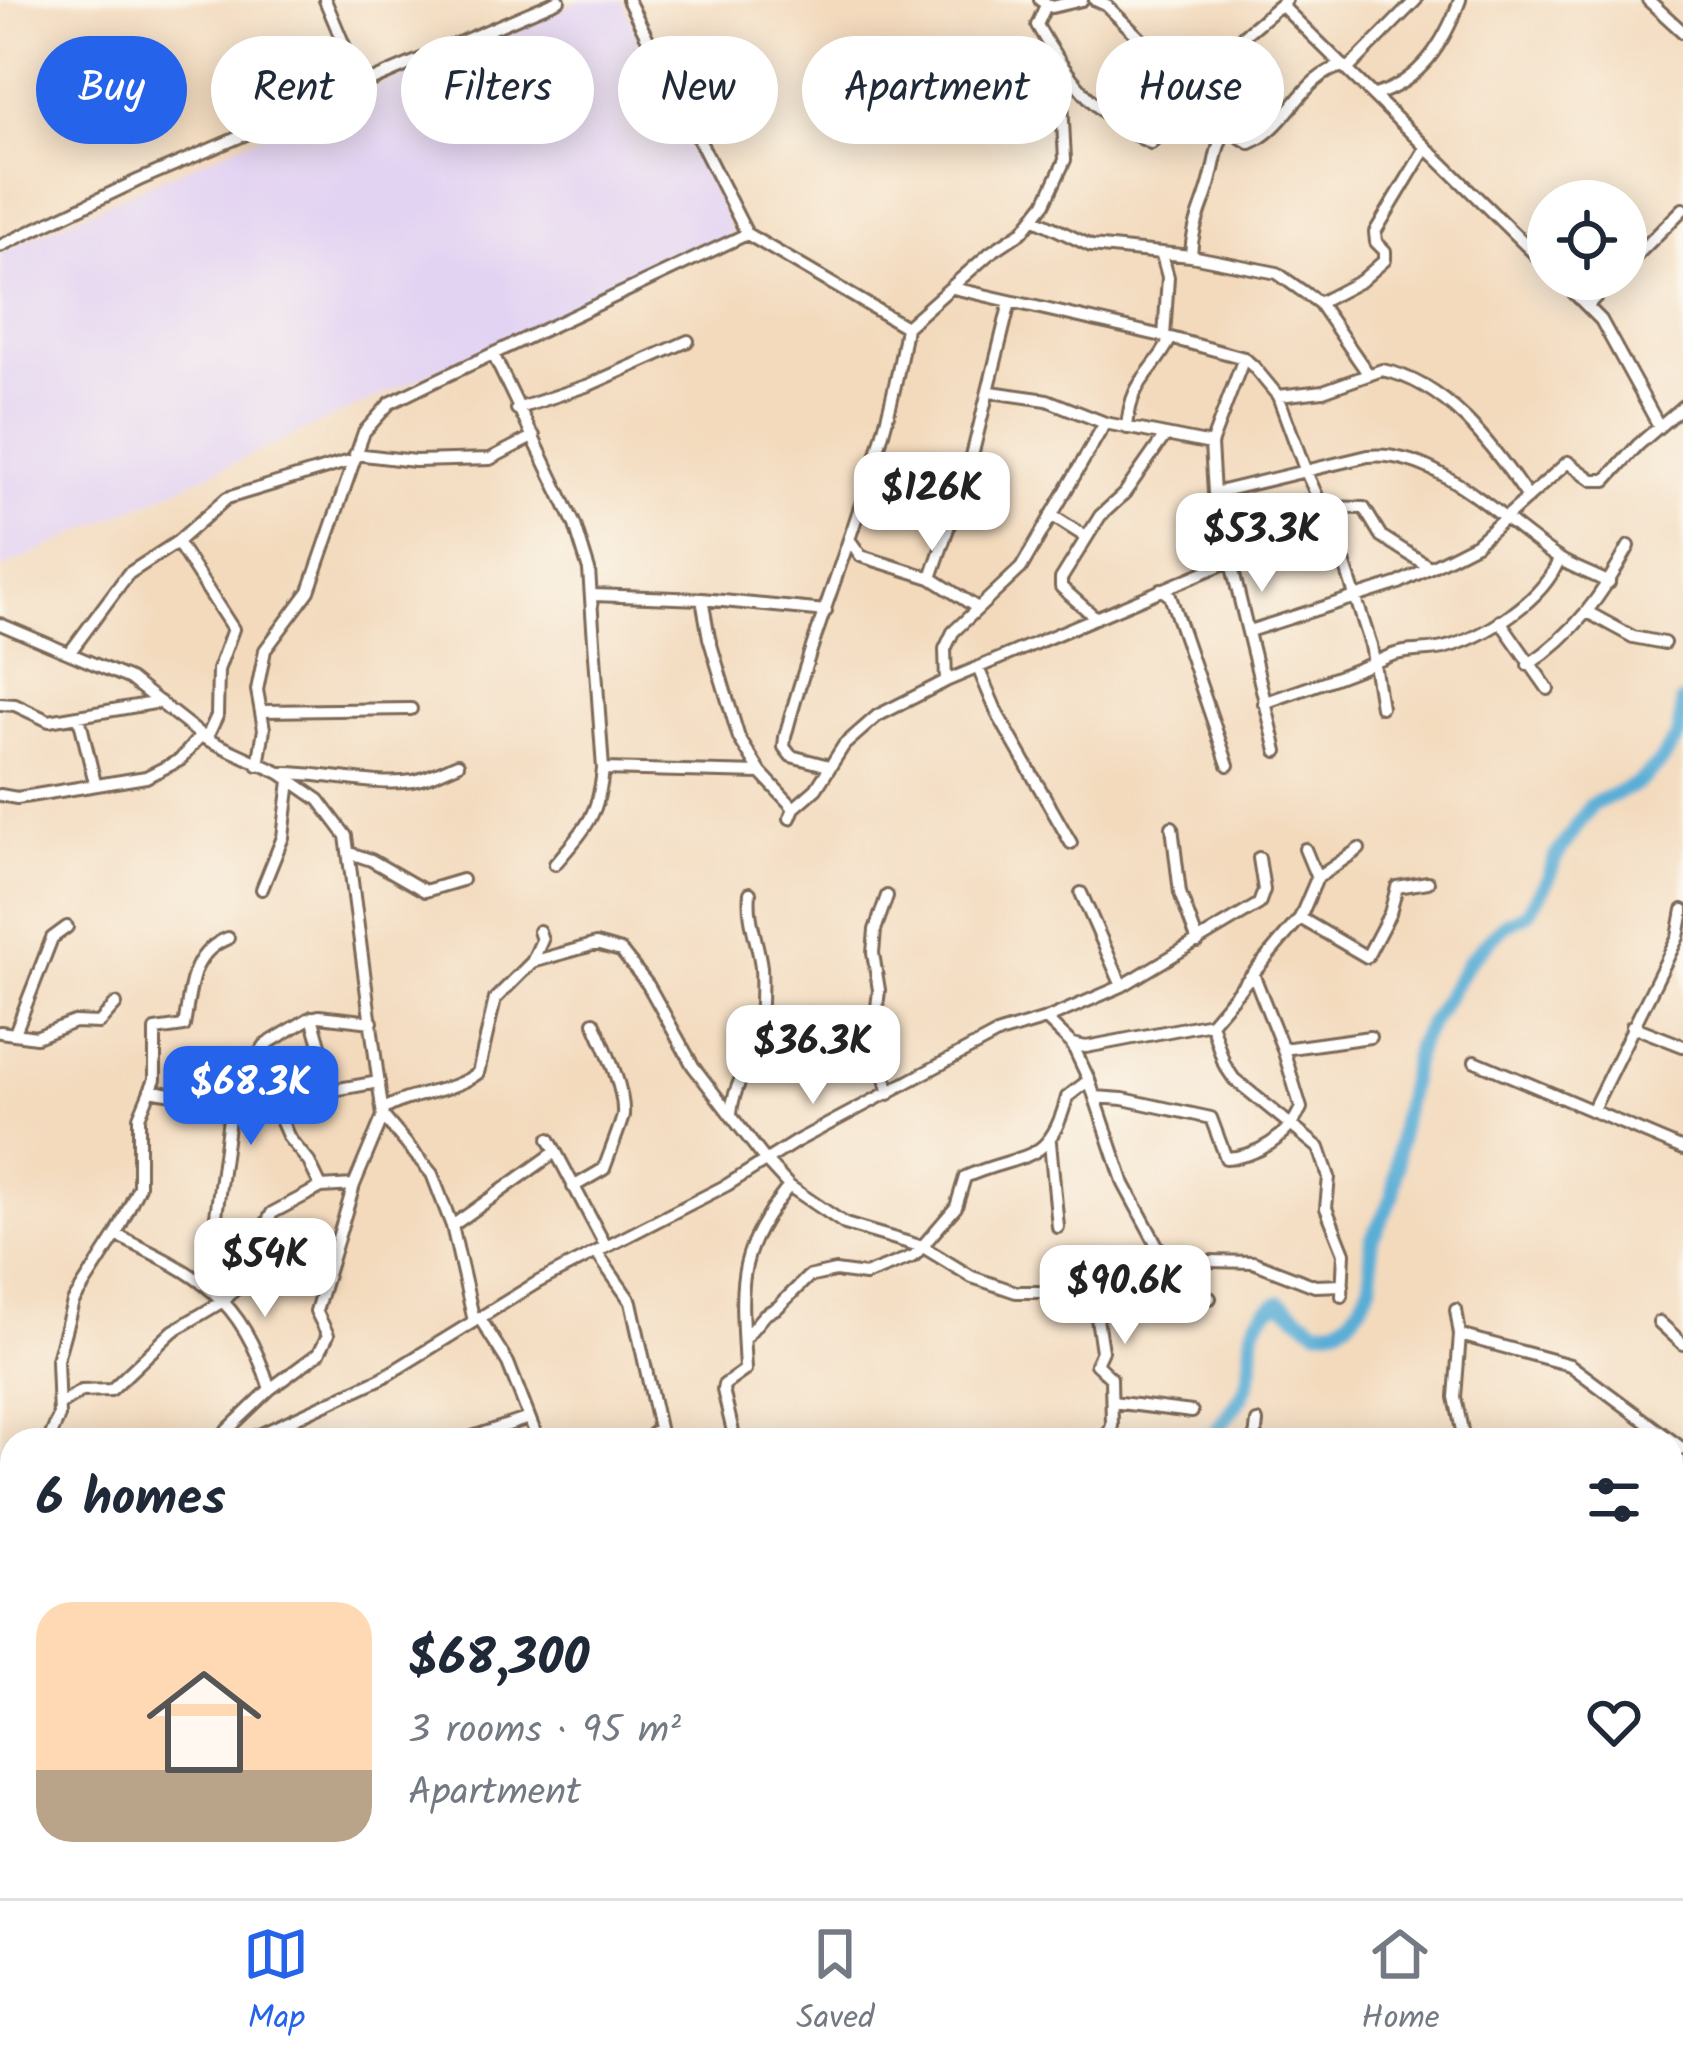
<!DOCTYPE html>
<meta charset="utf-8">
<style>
body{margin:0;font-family:Kalam,sans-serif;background:#f6f6f7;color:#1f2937;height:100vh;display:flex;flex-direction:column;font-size:45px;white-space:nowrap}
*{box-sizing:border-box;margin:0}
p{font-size:39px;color:#747a83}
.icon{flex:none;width:66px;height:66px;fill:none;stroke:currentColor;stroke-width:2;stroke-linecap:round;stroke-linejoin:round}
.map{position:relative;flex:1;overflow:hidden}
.sheet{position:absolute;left:0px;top:1428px;width:1683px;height:471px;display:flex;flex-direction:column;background:#fff;border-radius:36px 36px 0 0;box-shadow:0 6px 30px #0003}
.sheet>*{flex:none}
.hud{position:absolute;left:36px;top:36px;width:1611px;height:108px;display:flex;gap:24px}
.buttons{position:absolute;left:1527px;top:180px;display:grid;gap:24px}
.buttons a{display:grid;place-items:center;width:120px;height:120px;border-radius:50%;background:#fff;box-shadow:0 6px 30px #0003;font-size:60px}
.price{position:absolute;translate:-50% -102px;padding:0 27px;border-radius:24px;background:#fff;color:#222;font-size:39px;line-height:78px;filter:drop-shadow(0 3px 6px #0008)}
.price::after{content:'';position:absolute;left:50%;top:72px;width:36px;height:27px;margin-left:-18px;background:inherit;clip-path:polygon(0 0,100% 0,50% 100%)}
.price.active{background:#2563eb;color:#fff}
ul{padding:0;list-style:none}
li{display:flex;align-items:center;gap:36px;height:300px;padding:0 36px}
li+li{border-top:3px solid #e0e1e3}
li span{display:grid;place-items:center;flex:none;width:336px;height:240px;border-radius:36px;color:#555}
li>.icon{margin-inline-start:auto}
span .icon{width:144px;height:144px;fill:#fffc;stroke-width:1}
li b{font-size:51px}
h2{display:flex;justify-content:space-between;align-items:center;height:144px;padding:0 36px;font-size:51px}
.tag{padding:0 42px;border-radius:54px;background:#fff;box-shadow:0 6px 30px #0003;font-size:42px;line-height:108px}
.tag.active{background:#2563eb;color:#fff}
.menu{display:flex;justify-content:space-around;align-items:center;height:168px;border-top:3px solid #e0e1e3;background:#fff;font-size:33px;color:#747a83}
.menu a{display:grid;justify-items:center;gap:6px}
.menu .active{color:#2563eb}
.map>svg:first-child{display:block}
.built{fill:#e3d3f3}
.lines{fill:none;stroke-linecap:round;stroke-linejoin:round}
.river{stroke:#5aaed6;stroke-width:15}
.street-casing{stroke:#7b6856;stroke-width:16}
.street{stroke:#fff;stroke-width:10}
</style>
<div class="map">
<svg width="1683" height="1898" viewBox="0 0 1683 1898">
<rect width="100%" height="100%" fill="#fbf7ec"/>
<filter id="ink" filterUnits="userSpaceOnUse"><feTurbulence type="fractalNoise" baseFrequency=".00833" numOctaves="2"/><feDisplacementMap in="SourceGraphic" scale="24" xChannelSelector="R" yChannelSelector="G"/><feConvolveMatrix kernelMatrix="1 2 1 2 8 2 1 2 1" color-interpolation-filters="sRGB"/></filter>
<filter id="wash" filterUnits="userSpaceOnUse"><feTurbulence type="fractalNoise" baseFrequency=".004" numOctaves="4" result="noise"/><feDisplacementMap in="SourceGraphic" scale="48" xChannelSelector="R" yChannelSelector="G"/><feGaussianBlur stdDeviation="2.7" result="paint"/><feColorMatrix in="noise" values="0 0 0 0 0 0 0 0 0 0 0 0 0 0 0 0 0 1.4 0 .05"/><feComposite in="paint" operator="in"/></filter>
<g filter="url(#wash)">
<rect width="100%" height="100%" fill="#f3dabd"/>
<path class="built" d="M581 0H622L734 235 0 569V251L224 151Z"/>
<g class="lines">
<path class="river" d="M1210 1440C1222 1422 1240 1404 1247 1384 1260 1351 1237 1323 1280 1302L1317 1329 1337 1326 1349 1319 1361 1304 1371 1283V1240L1393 1196 1401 1125 1418 1044 1469 961 1504 925 1527 914 1548 879 1555 858 1591 805 1637 784 1660 763 1678 736 1683 702
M1080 1898 1087 1887"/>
</g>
</g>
<g filter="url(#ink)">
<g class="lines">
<defs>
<path id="street" d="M325 0 361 85
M628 0 747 234 906 327
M1040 0 1052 7 1082 0
M1648 0 1683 32
M1046 5 1037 25C1064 74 1099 119 1151 143L1192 96 1193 90 1106 5 1095 0
M1281 5 1548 267
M1348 69 1416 0
M1193 90 1244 35 1286 0
M1375 95C1421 81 1444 43 1460 0
M1192 96 1226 129 1250 143C1288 128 1302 74 1344 66
M1035 219 1091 246 1191 256 1277 273 1319 303 1369 375
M0 246 139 180 559 0
M1162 255 1168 277 1164 337
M1191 256C1192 223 1204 207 1211 178 1216 159 1216 147 1226 129
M1626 266 1683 209
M1560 279 1601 320 1659 426
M953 288 1171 338 1244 358 1254 367 1278 396 1306 472 1336 537 1371 645 1381 707
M1319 303 1361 281 1385 260V251L1376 242 1375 232 1425 149
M1587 306 1613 279
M494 356 575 525 589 570 603 769C599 816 585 829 555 864
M1244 358 1211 444 1214 493 1277 751
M991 392 1047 400 1105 423 1211 444
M1278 396 1323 391 1382 370C1446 382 1493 446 1527 496
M517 409 589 385 688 341
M1127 428C1131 377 1151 378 1171 338
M355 454 415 461 490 459 534 436
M1214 493 1368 456C1438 449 1504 523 1558 558 1573 568 1593 574 1609 583
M1322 507 1364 508 1381 536 1428 566
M1051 515 1086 537
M177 542 233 629 218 670 217 716 206 739
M851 542 861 556 931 578 976 607
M931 578 970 464 1010 302
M1161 589 1170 596 1228 765
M593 595 702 599 826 611
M702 599 709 638 739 738 761 773 794 808
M1589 613 1633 637 1664 643
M1096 618 1061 587V579L1100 516 1124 494 1164 437
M1500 621 1548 689
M0 624 130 679 206 739 280 773 319 800 346 836 383 1116 354 1185 316 1311 328 1335 319 1353 270 1389 217 1440
M1249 631 1399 583 1476 544 1568 462 1593 480H1606L1638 445 1683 406
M70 652 128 574 177 542 227 498 353 460
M1528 665C1575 633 1602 596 1629 546
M979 670 998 715 1071 843
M946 681 945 649 953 632 1021 568 1105 423
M1264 703C1306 688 1348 675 1387 657 1404 649 1425 652 1443 648 1484 638 1544 600 1559 559
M0 704 15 705 49 721 160 702
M262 711 411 709
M79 717 95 783
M258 765 264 729 257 690 265 650 309 591 364 432 390 403 431 383 747 234
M829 766 791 756 784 747 785 737C821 599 885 469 906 327L990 253 1023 231 1045 203 1065 160 1060 63
M603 769 761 773
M280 773C323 772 373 787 413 781 429 778 443 770 458 764
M0 795 17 798 146 777 180 760 201 735
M790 818 794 808 816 789 844 745 877 716 946 681 1228 562
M1172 827 1180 893 1198 942
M1305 849 1317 878
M350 853 371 860 425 891 462 880
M262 889 283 837 290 781
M1081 893 1122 986
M887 896 875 930 873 953 879 990 874 1035 889 1094
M1300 918 1367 957 1390 913 1397 887 1428 882
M532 962 596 944 621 951 648 985 693 1066 766 1161 789 1186 845 1224 923 1247 972 1277 1016 1292H1093L1172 1275
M312 1017 333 1090
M1046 1019 1122 986 1259 904 1264 890 1259 858
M1211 1023 1224 1064 1234 1079 1319 1148 1329 1177 1326 1208 1344 1253 1342 1296
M1632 1026 1683 1046
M0 1032 36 1037 74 1022 99 1023 116 1004
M15 1033 52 938 67 927
M1072 1044 1089 1080 1124 1184 1165 1260 1253 1262 1315 1286 1343 1285
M1283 1049 1370 1037
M1475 1061 1683 1149
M150 1090C191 1100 237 1094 276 1109L289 1138 309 1162 321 1187
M1095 1097 1123 1099 1211 1118 1226 1158C1257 1157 1288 1137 1301 1108L1283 1049 1254 976
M383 1110C413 1091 450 1094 478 1073L495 999 532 962 542 940 539 931
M1592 1111 1678 937 1683 910
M731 1113C734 1080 758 1054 760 1024 761 1006 762 985 761 967 758 941 747 920 750 893
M383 1116 432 1174 452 1226 474 1321
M284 1119 333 1090 379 1082
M549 1139 606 1247
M1050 1142 1058 1227
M573 1187 604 1169C608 1157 622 1123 623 1115 625 1089 604 1045 594 1022
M452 1226 554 1153
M116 1235C200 1276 240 1295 270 1389
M596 1252 631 1302 659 1428 645 1440
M1169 1268 1172 1275 1210 1298
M207 1283 232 1096 265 1045 308 1019 319 1016 372 1022
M1093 1292 1102 1351 1096 1364 1111 1378 1112 1426 1105 1440
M1456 1310 1460 1335 1455 1397 1464 1440
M479 1317 508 1363 538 1440
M1659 1322 1683 1344
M1460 1335 1570 1365 1683 1449
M744 1339 764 1315 778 1307 808 1277 835 1271 865 1275 914 1256 956 1207 965 1177C1023 1151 1049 1168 1067 1097L1089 1080
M1112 1402 1192 1412
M59 1405 81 1391 111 1390 173 1331 225 1300 256 1267 263 1230 272 1213 321 1187 354 1185
M49 1440 59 1416 57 1360 73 1302 116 1235 139 1186V1117L155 1079V1030L184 1026C191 989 189 954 228 938
M248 1440 382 1378 538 1282 727 1185 797 1141 999 1033 1046 1019 1072 1044 1086 1047 1211 1023 1300 918 1317 878 1359 849
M463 1440 529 1418
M735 1440 723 1390 724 1385 745 1370C741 1284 733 1257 789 1186
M1255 1440 1257 1422
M1377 1440V1434
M1671 1503 1683 1509
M0 1509 12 1498
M1671 1632 1683 1608
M0 1672 12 1660
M0 1713 12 1728
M103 1887 114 1898
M643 1887 692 1898
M939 1887 969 1898
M1218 1887 1220 1898
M1312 1887 1314 1898
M231 1898 235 1887
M347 1898 349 1887
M429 1898 431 1887
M739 1898 744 1887
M1502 1898 1506 1887
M1569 1898H1581"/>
</defs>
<use href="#street" class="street-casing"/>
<use href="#street" class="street"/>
</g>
</g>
</svg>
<div class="buttons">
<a><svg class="icon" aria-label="locate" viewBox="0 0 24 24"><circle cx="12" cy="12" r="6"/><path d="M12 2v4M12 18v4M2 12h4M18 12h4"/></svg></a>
</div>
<b class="price" style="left:932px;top:554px">$126K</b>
<b class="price" style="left:1262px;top:595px">$53.3K</b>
<b class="price" style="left:813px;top:1107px">$36.3K</b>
<b class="price active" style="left:251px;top:1148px">$68.3K</b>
<b class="price" style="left:265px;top:1320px">$54K</b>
<b class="price" style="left:1125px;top:1347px">$90.6K</b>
<div class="hud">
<a class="tag active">Buy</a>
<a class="tag">Rent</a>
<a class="tag">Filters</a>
<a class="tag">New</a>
<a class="tag">Apartment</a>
<a class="tag">House</a>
</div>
<section class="sheet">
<h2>6 homes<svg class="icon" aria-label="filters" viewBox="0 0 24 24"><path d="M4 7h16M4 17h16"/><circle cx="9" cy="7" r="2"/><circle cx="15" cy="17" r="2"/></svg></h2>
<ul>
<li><span style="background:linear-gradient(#ffd9b3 70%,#b9a48a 0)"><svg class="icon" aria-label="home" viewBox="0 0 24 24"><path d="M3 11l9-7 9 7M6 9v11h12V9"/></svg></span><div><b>$68,300</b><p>3 rooms · 95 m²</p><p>Apartment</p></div><svg class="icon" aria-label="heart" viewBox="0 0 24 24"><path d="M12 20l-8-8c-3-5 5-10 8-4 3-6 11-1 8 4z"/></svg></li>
</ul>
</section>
</div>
<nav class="menu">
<a class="active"><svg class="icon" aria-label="map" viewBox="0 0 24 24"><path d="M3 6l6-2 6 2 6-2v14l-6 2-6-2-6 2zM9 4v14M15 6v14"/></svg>Map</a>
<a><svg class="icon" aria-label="saved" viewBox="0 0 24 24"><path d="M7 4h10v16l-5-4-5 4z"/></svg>Saved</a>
<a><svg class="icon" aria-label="home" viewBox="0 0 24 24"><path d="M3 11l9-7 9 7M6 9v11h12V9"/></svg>Home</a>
</nav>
